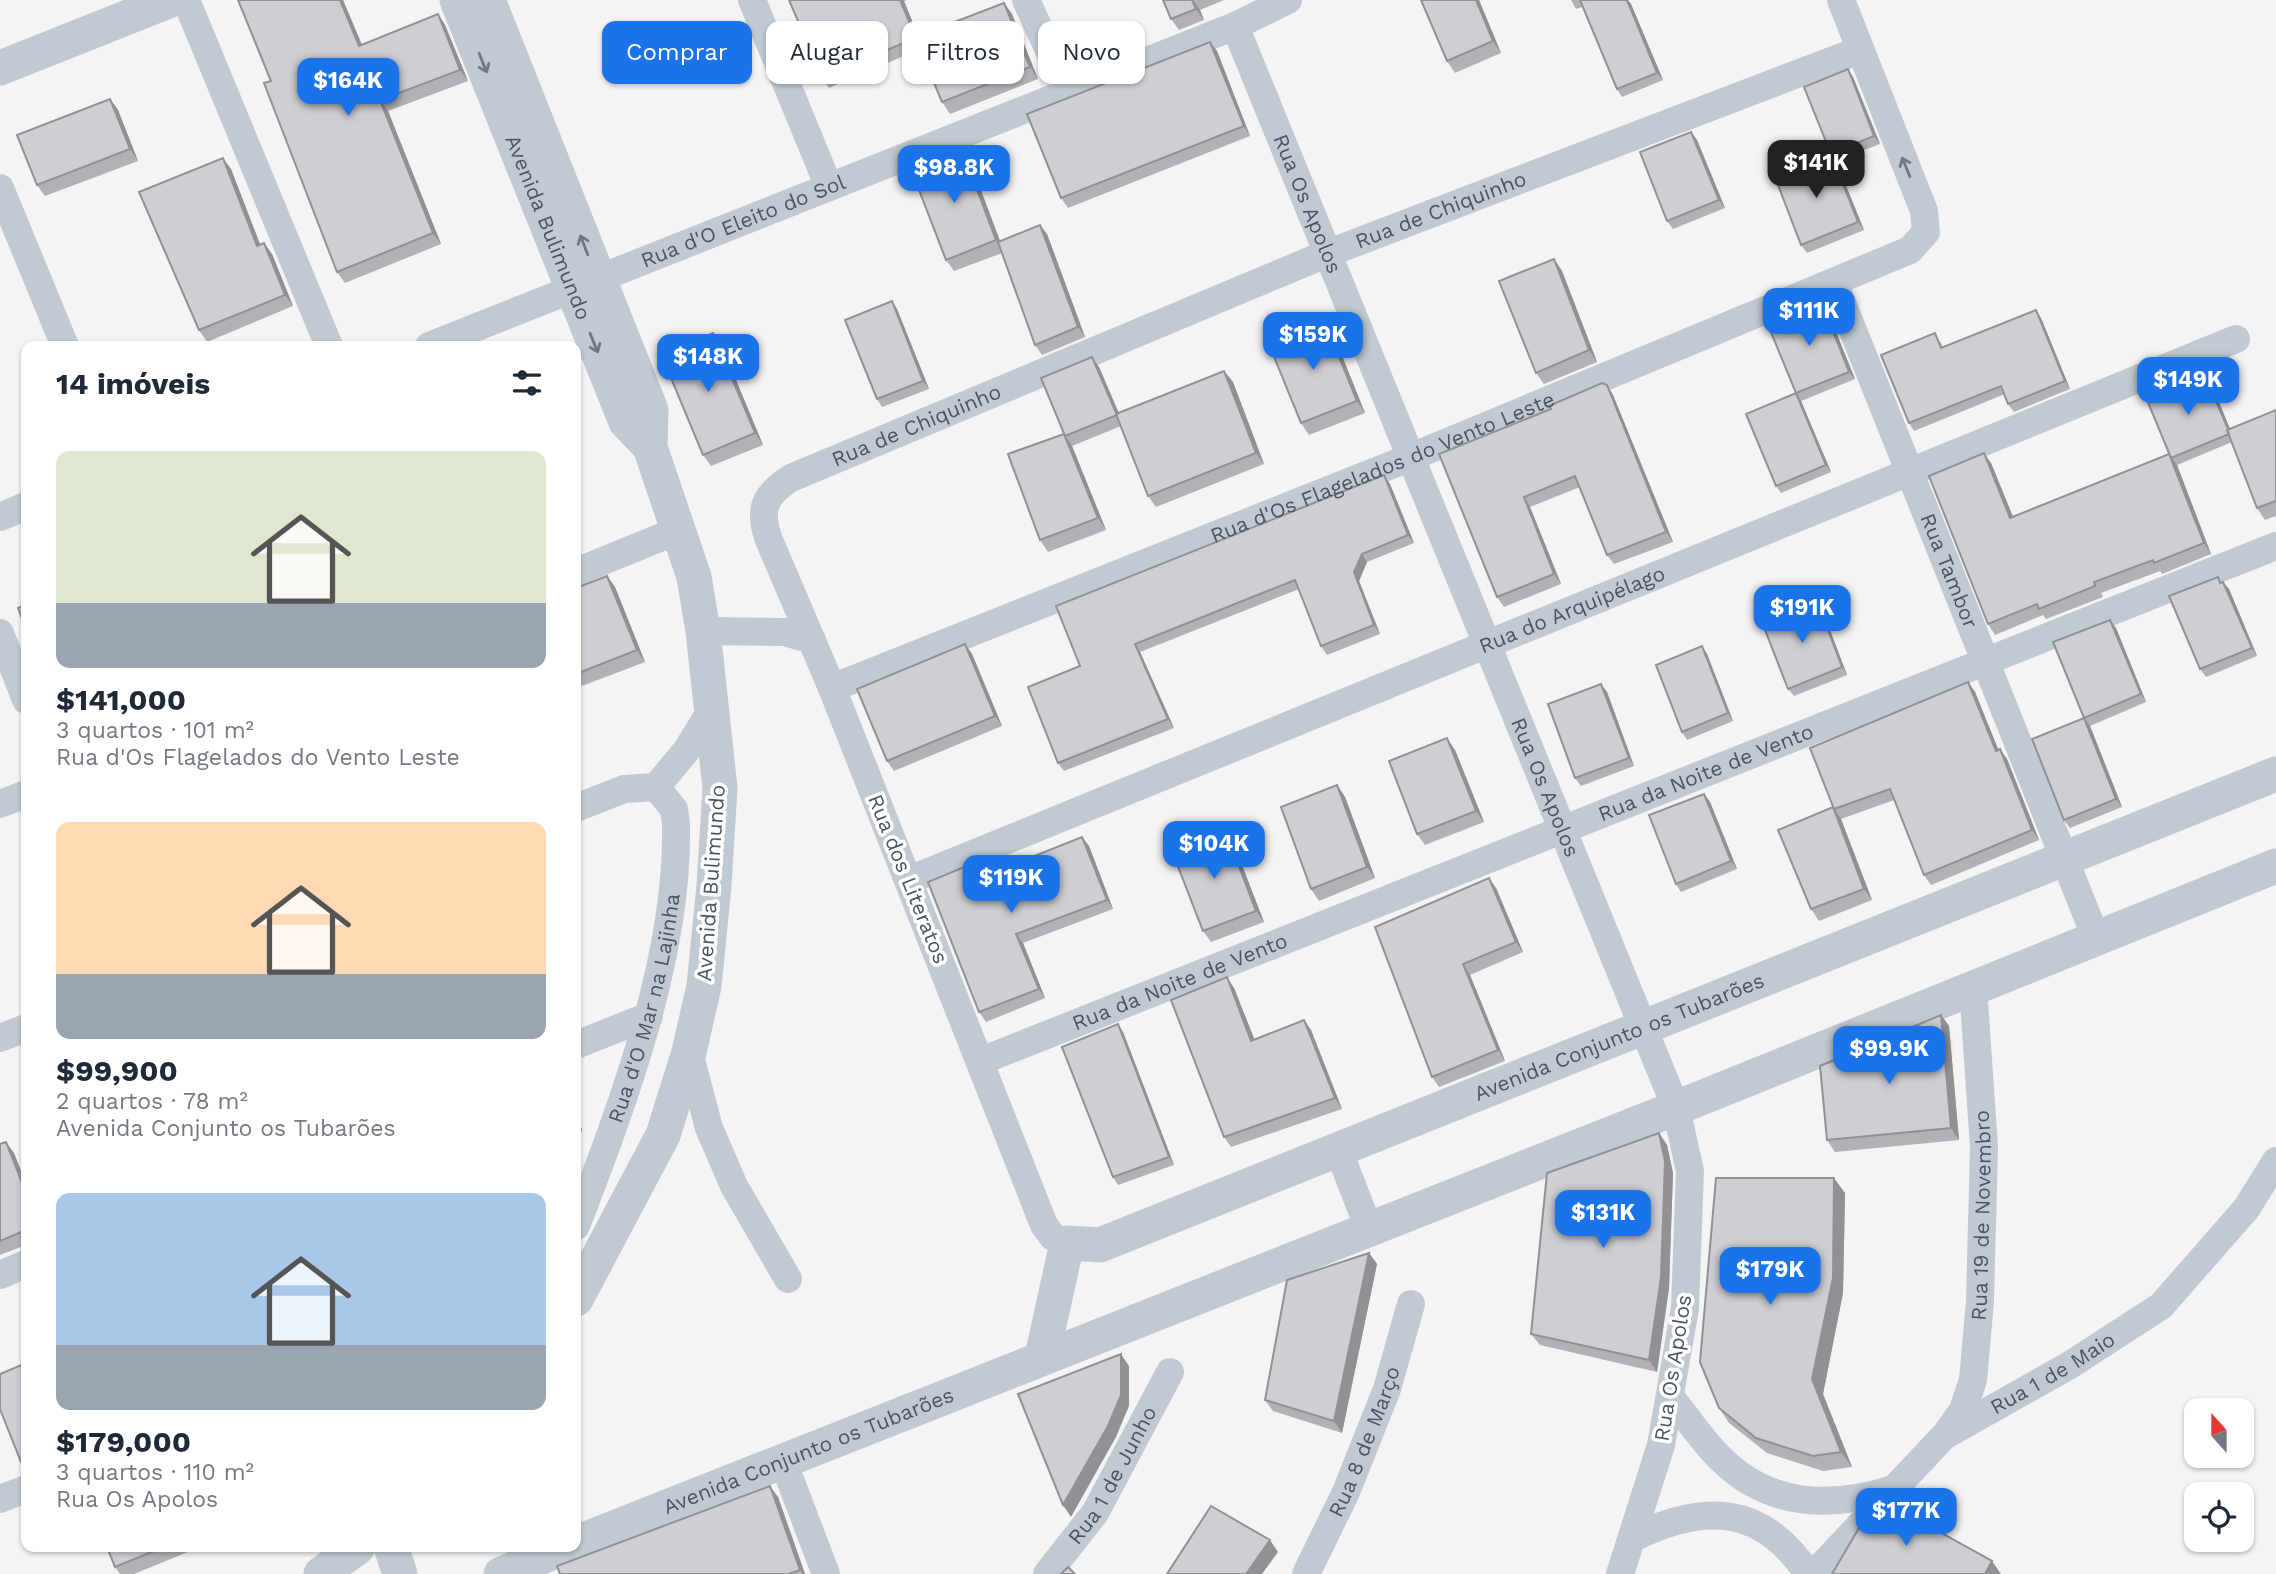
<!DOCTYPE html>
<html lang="pt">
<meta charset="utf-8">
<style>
body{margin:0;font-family:"Work Sans",sans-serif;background:#f2f2f3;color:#1f2937;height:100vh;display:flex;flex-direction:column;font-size:26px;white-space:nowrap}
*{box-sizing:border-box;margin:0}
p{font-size:23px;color:#747a83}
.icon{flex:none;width:38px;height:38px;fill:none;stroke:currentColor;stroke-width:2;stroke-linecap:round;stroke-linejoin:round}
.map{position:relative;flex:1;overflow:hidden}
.drawer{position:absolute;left:21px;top:341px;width:560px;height:1211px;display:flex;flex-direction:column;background:#fff;border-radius:14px;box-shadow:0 2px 5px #0004}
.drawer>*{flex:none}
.top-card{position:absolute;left:602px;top:21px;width:665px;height:63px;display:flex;gap:14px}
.needle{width:46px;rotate:339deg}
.buttons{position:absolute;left:2184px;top:1398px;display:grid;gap:14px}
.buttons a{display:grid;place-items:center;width:70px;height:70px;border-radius:14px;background:#fff;box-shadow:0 2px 5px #0004;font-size:35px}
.price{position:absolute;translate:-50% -60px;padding:0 16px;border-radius:14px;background:#1a73e8;color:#fff;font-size:23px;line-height:46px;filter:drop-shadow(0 2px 4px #0008)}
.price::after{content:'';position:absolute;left:50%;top:42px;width:21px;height:16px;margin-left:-10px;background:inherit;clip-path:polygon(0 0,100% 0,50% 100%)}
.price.selected{background:#222;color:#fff}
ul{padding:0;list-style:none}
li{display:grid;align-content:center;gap:14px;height:371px;padding:0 35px}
li span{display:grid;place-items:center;height:217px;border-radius:14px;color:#555}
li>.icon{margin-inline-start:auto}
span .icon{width:126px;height:126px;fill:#fffc;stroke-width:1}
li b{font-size:30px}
h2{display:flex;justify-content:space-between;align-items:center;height:84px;padding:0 35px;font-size:30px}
.tag{padding:0 24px;border-radius:14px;background:#fff;box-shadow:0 2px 5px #0004;font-size:24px;line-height:63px}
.tag.selected{background:#1a73e8;color:#fff}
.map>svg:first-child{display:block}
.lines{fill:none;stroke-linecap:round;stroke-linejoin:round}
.minor{stroke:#c1cad2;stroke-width:28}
.tertiary{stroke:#c1cad2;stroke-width:35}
.wall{fill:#b0b2b7}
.shaded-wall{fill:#909195}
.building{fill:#cdcfd5;stroke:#909195;stroke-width:2}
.oneway{stroke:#6e7983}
.labels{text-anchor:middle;stroke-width:7;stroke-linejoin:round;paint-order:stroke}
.street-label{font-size:21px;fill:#4a5661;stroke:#fff}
</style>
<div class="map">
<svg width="2276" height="1574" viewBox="0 0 2276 1574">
<rect width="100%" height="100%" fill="#f5f3f3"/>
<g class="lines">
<g class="minor">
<path d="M186 0 329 346"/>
<path d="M752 0 829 187"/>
<path d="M1026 0 1068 92"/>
<path id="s1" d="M1235 26 1676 1108 1690 1171 1685 1308 1661 1445 1620 1574"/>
<path d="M0 188 65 346"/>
<path id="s2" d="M1834 283 2096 938"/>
<path id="s3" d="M429 346 1235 26 1288 0"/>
<path d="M0 517 26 506"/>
<path d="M576 572 679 530"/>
<path d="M703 631 785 632 812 640"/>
<path d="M0 633 26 700"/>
<path id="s4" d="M832 688 1409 458 1910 250 1926 232 1924 211 1841 0"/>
<path d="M656 787 686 751 712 709"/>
<path d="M0 804 26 794"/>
<path d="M576 808 624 789 656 787"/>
<path id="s5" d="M909 880 2236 339"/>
<path d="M0 1038 26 1028"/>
<path d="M576 1045 649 1016"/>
<path d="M689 1052 709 1128 734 1186 788 1279"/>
<path id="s6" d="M981 1061 2276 546"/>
<path d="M1338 1149 1369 1229"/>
<path id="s7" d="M576 1226C623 1104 679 956 676 824L674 809 656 787"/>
<path id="s8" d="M1067 1243 1053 1237 1044 1225 832 688 769 540C758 510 764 495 791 478L1326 254 1860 50"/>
<path d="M0 1275 26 1264"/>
<path d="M1671 1398C1687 1417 1701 1439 1719 1457 1768 1507 1829 1509 1893 1489"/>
<path id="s9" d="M1946 1434 1963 1410 1973 1380 1980 1301 1984 1147 1973 987"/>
<path d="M783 1461 826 1574"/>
<path d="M0 1499 26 1489"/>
<path d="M1633 1538C1703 1503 1762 1504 1808 1574"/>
<path id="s10" d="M1047 1574 1095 1513 1170 1372"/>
<path id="s11" d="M1306 1574 1346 1492 1387 1389 1411 1304"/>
<path id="s12" d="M1814 1574 1944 1436 2070 1365 2161 1306 2246 1209 2276 1161"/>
</g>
<g class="tertiary">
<path id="s13" d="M457 0 626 422 650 447"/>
<path d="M488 0 651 410 650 447 694 577 703 631 720 788 714 886 704 986 689 1052 663 1135 576 1299"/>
<path d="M0 68 171 0"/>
<path id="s14" d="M1042 1357 1067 1243 1100 1245 2276 774"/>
<path id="s15" d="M576 1543 1676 1108 2276 866"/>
<path d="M391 1547 400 1574"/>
<path d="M321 1574 358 1547"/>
<path d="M501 1574 565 1547"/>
</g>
</g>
<path class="wall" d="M238 0H343L362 45 438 14 445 25 468 81 388 111 441 244 345 283 337 272 271 81Z
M789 0H907L904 1 918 35 1004 3 1012 14 1038 79 950 114 942 102 920 49 829 88 822 77Z
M1163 0H1224L1200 10 1204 20 1179 30 1171 19Z
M1421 0H1479L1501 53 1455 73 1447 61Z
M1571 0H1628L1631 4 1663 80 1622 97 1617 89 1582 7 1576 9Z
M1210 42 1217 51 1250 136 1068 208 1061 198Z
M1853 77 1880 144 1836 161 1864 230 1807 253 1801 245Z
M110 99 118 110 138 161 45 196 37 185Z
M1691 132 1697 140 1725 208 1673 229 1667 221Z
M970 161 1000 241 1047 234 1085 337 1042 355 1035 345 1002 253 954 271 946 260Z
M231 169 260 245 272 254 293 306 207 342 199 330Z
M1554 259 1562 271 1597 362 1544 384 1536 373Z
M892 301 897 309 929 389 882 407 877 399Z
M1827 310 1855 379 1801 401 1831 472 1781 493 1776 486 1796 393Z
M2041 318 2070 389 2014 412 2008 404 2005 394 1914 431 1909 423 1940 341 1943 347Z
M1324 320 1332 331 1365 413 1309 435 1301 423Z
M713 333 721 344 763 445 711 466 703 455Z
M1099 367 1118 412 1224 371 1233 382 1264 464 1156 507 1148 496 1121 426 1072 446 1065 436Z
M2205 375 2211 383 2230 429 2276 410V516L2265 520 2257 508 2232 442 2177 465 2211 554 2162 574 2160 571 2101 593 2103 597 2046 619 2043 615 1995 635 1988 624 1991 463 2013 517 2169 454Z
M1607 385 1613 395 1673 542 1614 564 1607 555 1580 487 1530 507 1561 584 1504 607 1497 597 1439 454Z
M1064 434 1072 446 1106 530 1048 552 1040 540Z
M1390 484 1414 543 1367 562 1359 581 1380 634 1327 655 1321 646 1299 589 1140 652 1174 728 1064 771 1058 763 1080 666Z
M607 576 615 587 645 662 582 686 576 677V588Z
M2222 582 2229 589 2257 656 2206 677 2200 669Z
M1817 601 1822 609 1847 675 1794 696 1788 689Z
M2116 628 2146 702 2090 726 2122 807 2070 828 2064 820 2084 718Z
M965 644 972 654 1002 726 894 771 887 761Z
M1702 646 1707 654 1733 721 1687 740 1682 732Z
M1968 682 1975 692 1998 750 2000 749 2007 759 2039 840 1931 885 1924 875 1894 800 1841 819 1872 900 1819 921 1811 909 1833 807Z
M1607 692 1634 766 1581 786 1575 778Z
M1455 750 1484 822 1425 845 1417 834Z
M1337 785 1345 797 1375 878 1319 901 1311 889Z
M1704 794 1710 802 1737 869 1681 892 1676 884Z
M1082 837 1089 846 1113 909 1023 943 1045 998 986 1022 979 1012 993 867 994 872Z
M1233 842 1264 922 1211 942 1203 931Z
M1496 888 1523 952 1470 975 1505 1061 1439 1087 1432 1077 1375 927Z
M1234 988 1254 1039 1304 1020 1311 1030 1342 1109 1231 1147 1224 1137Z
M1941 1015 1949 1026 1959 1140 1835 1152 1827 1140Z
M1123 1032 1174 1165 1118 1185 1113 1177Z
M1659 1133 1667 1145 1673 1173 1669 1288 1657 1372 1540 1345 1531 1334Z
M0 1144 14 1153 26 1184V1245L0 1255Z
M1845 1193 1843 1293 1823 1394 1852 1467 1823 1471 1767 1453 1729 1423 1719 1408Z
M1369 1253 1377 1264 1342 1433 1273 1411 1265 1400Z
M26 1363V1470L21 1462Z
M778 1497 805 1574H560Z
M107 1547H200L134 1574H120L115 1567Z"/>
<path class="shaded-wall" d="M340 0H343L367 57 359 46Z
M900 0H903L904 1 923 48 916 38Z
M1193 0 1200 10 1204 20 1196 9Z
M1476 0H1479L1501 53 1493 41Z
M1627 0 1631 4 1663 80 1657 73Z
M1004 3 1012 14 1038 79 1030 67Z
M438 14 445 25 468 81 460 70Z
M1210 42 1217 51 1250 136 1244 126Z
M1848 69 1853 77 1880 144 1874 136Z
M110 99 118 110 138 161 130 149Z
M380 100 388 111 441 244 433 233Z
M1691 132 1697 140 1725 208 1719 200Z
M962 150 970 161 1004 252 996 240Z
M1831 154 1836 161 1864 230 1858 222Z
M223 158 231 169 265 257 257 246Z
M1040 225 1047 234 1085 337 1078 327Z
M264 243 272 254 293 306 285 295Z
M1554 259 1562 271 1597 362 1589 350Z
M892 301 897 309 929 389 923 381Z
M1822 303 1827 310 1855 379 1849 372Z
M2036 310 2041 318 2070 389 2065 381Z
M1324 320 1332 331 1365 413 1357 401Z
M713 333 721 344 763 445 755 433Z
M1092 357 1099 367 1124 425 1117 415Z
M1224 371 1233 382 1264 464 1256 453Z
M2205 375 2211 383 2235 441 2230 433Z
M1607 385 1613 395 1673 542 1666 532Z
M1796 393 1801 401 1831 472 1826 465Z
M1064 434 1072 446 1106 530 1098 518Z
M1984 453 1991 463 2018 529 2010 518Z
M2169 454 2177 465 2211 554 2204 543Z
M1384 475 1390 484 1414 543 1408 535Z
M1524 497 1530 507 1561 584 1554 574Z
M1362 554 1367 562 1359 581 1380 634 1374 625 1354 572Z
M607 576 615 587 645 662 637 650Z
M2223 582 2229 589 2257 656 2252 648Z
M1817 601 1822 609 1847 675 1842 667Z
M2110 620 2116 628 2146 702 2141 694Z
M965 644 972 654 1002 726 995 716Z
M1135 644 1140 652 1174 728 1168 719Z
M1702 646 1707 654 1733 721 1728 713Z
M1968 682 1975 692 2003 761 1996 751Z
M1601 684 1607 692 1634 766 1629 758Z
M2084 718 2090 726 2122 807 2116 799Z
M1447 738 1455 750 1484 822 1476 811Z
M2000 749 2007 759 2039 840 2032 830Z
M1337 785 1345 797 1375 878 1367 867Z
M1704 794 1710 802 1737 869 1731 861Z
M1833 807 1841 819 1872 900 1864 889Z
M1225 830 1233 842 1264 922 1256 911Z
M1082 837 1089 846 1113 909 1107 900Z
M986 858 993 867 998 882 992 873Z
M1489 878 1496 888 1523 952 1516 942Z
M1016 934 1023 943 1045 998 1039 989Z
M1463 964 1470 975 1505 1061 1498 1050Z
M1227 977 1234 988 1259 1051 1251 1041Z
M1941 1015 1949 1026 1959 1140 1951 1128Z
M1304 1020 1311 1030 1342 1109 1335 1098Z
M1118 1024 1123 1032 1174 1165 1169 1157Z
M576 1111 582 1130 576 1145Z
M1659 1133 1667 1145 1673 1173 1669 1288 1657 1372 1649 1360Z
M6 1142 14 1153 26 1184V1193Z
M1834 1178 1845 1193 1843 1293 1823 1394 1852 1467 1841 1452 1812 1379Z
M1369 1253 1377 1264 1342 1433 1334 1421Z
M1121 1354 1129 1366V1406L1116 1437 1071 1517 1063 1505Z
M770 1486 778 1497 805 1574H803L800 1570Z
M1270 1540 1278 1552 1262 1574H1246Z
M1992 1561 2001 1574H1985Z"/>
<path class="building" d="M238 0H340L359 46 438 14 460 70 380 100 433 233 337 272 264 83 271 81Z
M789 0H900L916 38 822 77Z
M1163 0H1192L1196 9 1171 19Z
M1421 0H1476L1493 41 1447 61Z
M1580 0H1627L1657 73 1617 89Z
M1004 3 1030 67 942 102 915 37Z
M1210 42 1244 126 1061 198 1027 114Z
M1848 69 1874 136 1831 154 1804 87Z
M110 99 130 149 37 185 17 135Z
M1691 132 1719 200 1667 221 1640 152Z
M962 150 996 240 946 260 911 169Z
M1831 154 1858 222 1801 245 1775 177Z
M223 158 257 246 264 243 285 295 199 330 139 192Z
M1040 225 1078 327 1035 345 998 242Z
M1554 259 1589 350 1536 373 1499 281Z
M892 301 923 381 877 399 845 320Z
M1822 303 1849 372 1796 393 1768 325Z
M2036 310 2065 381 2008 404 2001 386 1909 423 1881 355 1935 333 1941 348Z
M1324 320 1357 401 1301 423 1268 342Z
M713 333 755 433 703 455 661 354Z
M1092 357 1117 415 1065 436 1041 378Z
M1224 371 1256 453 1148 496 1116 414Z
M2205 375 2228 429 2227 430 2229 434 2171 458 2147 400Z
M1602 383 1607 385 1666 532 1607 555 1575 476 1524 497 1554 574 1497 597 1439 454 1551 409 1549 406Z
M1796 393 1826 465 1776 486 1746 414Z
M2276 410V501L2257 508 2227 430Z
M1064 434 1098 518 1040 540 1008 454Z
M1984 453 2010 518 2169 454 2204 543 2154 563 2153 560 2094 582 2095 586 2039 609 2037 604 1988 624 1929 476Z
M1384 475 1408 535 1362 554 1354 572 1374 625 1321 646 1295 580 1135 644 1168 719 1058 763 1028 687 1080 666 1056 606Z
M607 576 637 650 576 674V588Z
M2218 577 2220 583 2223 582 2252 648 2200 669 2169 596Z
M1817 601 1842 667 1788 689 1762 622Z
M26 604V629L18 608Z
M2110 620 2141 694 2084 718 2053 642Z
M965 644 995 716 887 761 857 689Z
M1702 646 1728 713 1682 732 1656 665Z
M1968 682 1996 751 2000 749 2032 830 1924 875 1890 789 1834 809 1810 748Z
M1601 684 1629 758 1575 778 1548 704Z
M2084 718 2116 799 2064 820 2032 739Z
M1447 738 1476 811 1417 834 1389 761Z
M1337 785 1367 867 1311 889 1281 807Z
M1704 794 1731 861 1676 884 1649 815Z
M1833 807 1864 889 1811 909 1778 830Z
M1225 830 1256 911 1203 931 1172 851Z
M1082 837 1107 900 1016 934 1039 989 979 1012 928 882 986 858 992 873Z
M1489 878 1516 942 1463 964 1498 1050 1432 1077 1375 927Z
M1227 977 1251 1041 1304 1020 1335 1098 1224 1137 1171 1000Z
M1941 1015 1951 1128 1827 1140 1820 1066Z
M1118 1024 1169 1157 1113 1177 1062 1047Z
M1659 1133 1665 1161 1661 1277 1649 1360 1531 1334 1547 1173Z
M6 1142 26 1193V1230L0 1241V1144Z
M1716 1178H1834L1833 1278 1812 1379 1841 1452 1813 1456 1756 1438 1719 1408 1700 1362Z
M1369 1253 1334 1421 1265 1400 1287 1280Z
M1121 1354V1395L1108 1426 1063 1505 1018 1394Z
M26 1363V1460L21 1462 0 1409V1374Z
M770 1486 800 1570 789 1574H560L557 1566Z
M1882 1500 1992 1561 1985 1574H1832L1863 1521Z
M1211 1506 1270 1540 1246 1574H1167Z
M107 1547H164L115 1567Z
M1068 1567 1075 1574H1061Z"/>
<defs><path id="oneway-shaft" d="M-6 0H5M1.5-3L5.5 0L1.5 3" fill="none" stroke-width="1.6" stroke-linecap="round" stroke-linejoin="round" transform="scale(1.75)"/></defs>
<g class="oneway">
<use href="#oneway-shaft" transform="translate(483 63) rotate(68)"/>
<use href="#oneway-shaft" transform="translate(1906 167) rotate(-112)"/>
<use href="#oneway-shaft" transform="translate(584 245) rotate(-111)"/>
<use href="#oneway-shaft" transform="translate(594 343) rotate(68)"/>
</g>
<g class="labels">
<g class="street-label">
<text dy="7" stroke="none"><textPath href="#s1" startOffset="192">Rua Os Apolos</textPath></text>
<text dy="7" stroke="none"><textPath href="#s8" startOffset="1545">Rua de Chiquinho</textPath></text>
<text dy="7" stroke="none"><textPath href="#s3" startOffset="338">Rua d'O Eleito do Sol</textPath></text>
<text dy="7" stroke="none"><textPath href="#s13" startOffset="245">Avenida Bulimundo</textPath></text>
<text dy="7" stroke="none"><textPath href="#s8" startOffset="978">Rua de Chiquinho</textPath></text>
<text dy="7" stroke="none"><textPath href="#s4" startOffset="593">Rua d'Os Flagelados do Vento Leste</textPath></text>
<text dy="7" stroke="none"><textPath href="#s2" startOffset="310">Rua Tambor</textPath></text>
<text dy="7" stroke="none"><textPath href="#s5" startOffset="716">Rua do Arquipélago</textPath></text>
<text dy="7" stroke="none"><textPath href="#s6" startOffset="780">Rua da Noite de Vento</textPath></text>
<text dy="7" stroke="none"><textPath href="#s1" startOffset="822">Rua Os Apolos</textPath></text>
<text transform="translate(908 879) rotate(68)" y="7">Rua dos Literatos</text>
<text transform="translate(711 883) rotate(-86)" y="7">Avenida Bulimundo</text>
<text dy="7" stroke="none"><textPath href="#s6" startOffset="214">Rua da Noite de Vento</textPath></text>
<text dy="7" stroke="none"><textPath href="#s7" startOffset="229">Rua d'O Mar na Lajinha</textPath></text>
<text dy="7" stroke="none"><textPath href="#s14" startOffset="709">Avenida Conjunto os Tubarões</textPath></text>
<text dy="7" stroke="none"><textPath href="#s9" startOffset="226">Rua 19 de Novembro</textPath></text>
<text transform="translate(1673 1368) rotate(-81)" y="7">Rua Os Apolos</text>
<text dy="7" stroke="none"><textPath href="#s12" startOffset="315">Rua 1 de Maio</textPath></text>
<text dy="7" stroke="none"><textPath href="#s11" startOffset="145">Rua 8 de Março</textPath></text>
<text dy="7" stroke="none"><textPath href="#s15" startOffset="250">Avenida Conjunto os Tubarões</textPath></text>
<text dy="7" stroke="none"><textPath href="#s10" startOffset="119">Rua 1 de Junho</textPath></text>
</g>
</g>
</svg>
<div class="buttons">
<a><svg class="needle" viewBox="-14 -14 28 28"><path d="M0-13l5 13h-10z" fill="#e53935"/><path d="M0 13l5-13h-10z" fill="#747a83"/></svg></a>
<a><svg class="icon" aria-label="locate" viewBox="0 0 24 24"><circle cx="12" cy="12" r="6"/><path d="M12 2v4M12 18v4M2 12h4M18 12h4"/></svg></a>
</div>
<b class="price" style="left:348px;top:118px">$164K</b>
<b class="price selected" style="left:1816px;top:200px">$141K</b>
<b class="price" style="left:954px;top:205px">$98.8K</b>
<b class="price" style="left:1809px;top:348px">$111K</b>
<b class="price" style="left:1313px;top:372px">$159K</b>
<b class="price" style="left:708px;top:394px">$148K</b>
<b class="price" style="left:2188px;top:417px">$149K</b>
<b class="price" style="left:1802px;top:645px">$191K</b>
<b class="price" style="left:1214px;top:881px">$104K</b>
<b class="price" style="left:1011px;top:915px">$119K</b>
<b class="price" style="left:1889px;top:1086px">$99.9K</b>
<b class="price" style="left:1603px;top:1250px">$131K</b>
<b class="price" style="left:1770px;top:1307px">$179K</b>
<b class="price" style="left:1906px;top:1548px">$177K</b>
<div class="top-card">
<a class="tag selected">Comprar</a>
<a class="tag">Alugar</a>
<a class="tag">Filtros</a>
<a class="tag">Novo</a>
</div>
<section class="drawer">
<h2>14 imóveis<svg class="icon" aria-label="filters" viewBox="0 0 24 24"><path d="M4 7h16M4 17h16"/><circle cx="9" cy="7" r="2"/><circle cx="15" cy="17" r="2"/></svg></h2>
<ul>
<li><span style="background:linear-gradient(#dfe7d0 70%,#9aa5b1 0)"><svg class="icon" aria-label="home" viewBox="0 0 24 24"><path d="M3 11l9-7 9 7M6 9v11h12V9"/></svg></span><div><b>$141,000</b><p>3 quartos · 101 m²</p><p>Rua d'Os Flagelados do Vento Leste</p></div></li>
<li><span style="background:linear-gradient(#ffd9b3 70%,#9aa5b1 0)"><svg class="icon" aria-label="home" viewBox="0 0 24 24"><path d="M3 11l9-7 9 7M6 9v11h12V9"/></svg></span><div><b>$99,900</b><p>2 quartos · 78 m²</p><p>Avenida Conjunto os Tubarões</p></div></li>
<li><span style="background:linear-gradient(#a9c7e8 70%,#9aa5b1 0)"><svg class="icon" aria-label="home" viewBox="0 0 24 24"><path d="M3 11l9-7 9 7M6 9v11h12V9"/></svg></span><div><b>$179,000</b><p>3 quartos · 110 m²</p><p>Rua Os Apolos</p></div></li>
</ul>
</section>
</div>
